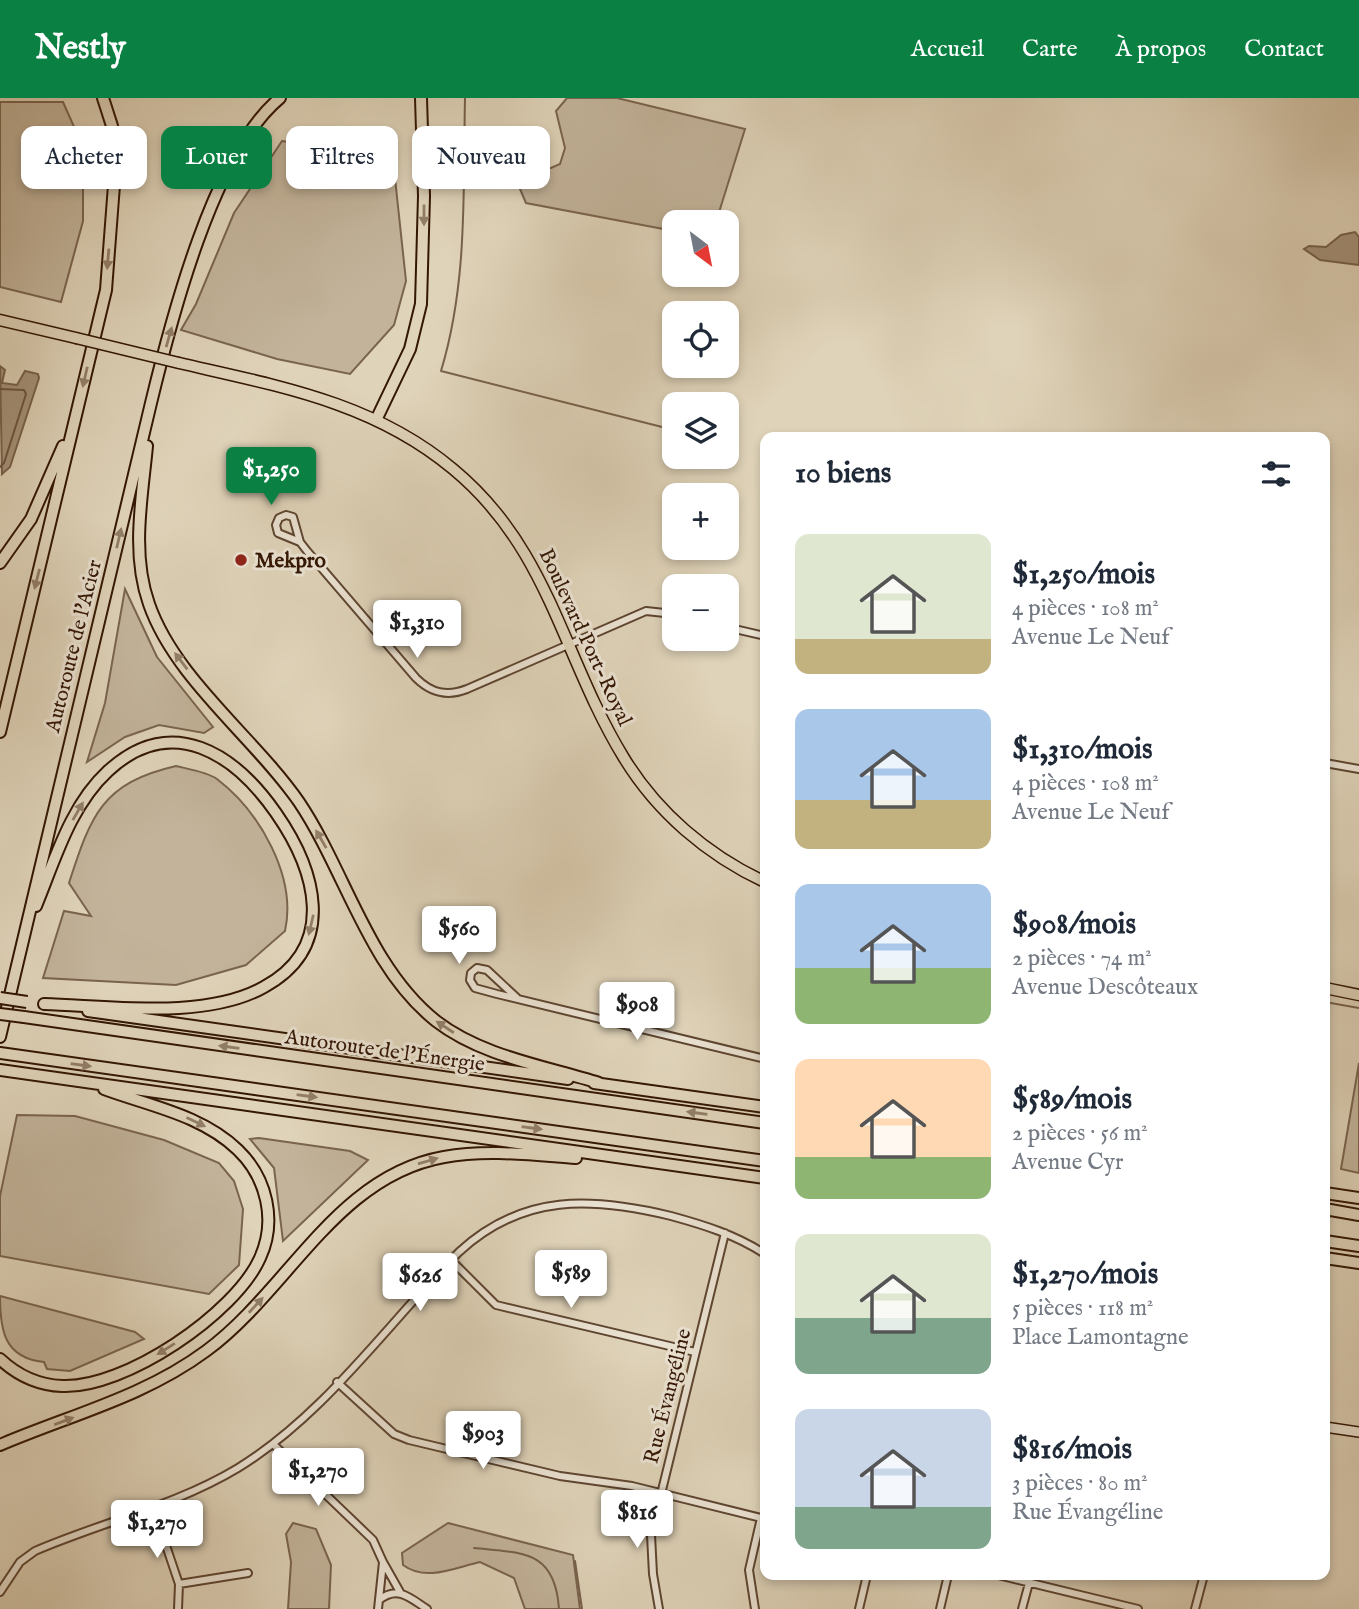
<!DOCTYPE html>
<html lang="fr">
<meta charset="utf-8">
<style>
body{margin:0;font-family:"IM FELL English",serif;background:#f2f2f3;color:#1f2937;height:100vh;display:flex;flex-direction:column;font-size:26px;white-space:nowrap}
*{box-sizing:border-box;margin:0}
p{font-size:23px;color:#747a83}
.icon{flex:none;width:38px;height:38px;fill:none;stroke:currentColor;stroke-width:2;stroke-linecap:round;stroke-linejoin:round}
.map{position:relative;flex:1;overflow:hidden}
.side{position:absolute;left:760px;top:334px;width:570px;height:1148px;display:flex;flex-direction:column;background:#fff;border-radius:14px;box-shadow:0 4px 10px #0003}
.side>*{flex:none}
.banner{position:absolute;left:21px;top:28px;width:634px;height:63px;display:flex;gap:14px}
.needle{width:46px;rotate:148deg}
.buttons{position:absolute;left:662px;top:112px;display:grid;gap:14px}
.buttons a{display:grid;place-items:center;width:77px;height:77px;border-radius:14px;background:#fff;box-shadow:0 4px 10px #0003;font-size:35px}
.price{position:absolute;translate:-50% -60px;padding:0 16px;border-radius:7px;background:#fff;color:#222;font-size:23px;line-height:46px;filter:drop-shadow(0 2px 4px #0008)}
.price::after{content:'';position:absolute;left:50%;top:42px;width:21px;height:16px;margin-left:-10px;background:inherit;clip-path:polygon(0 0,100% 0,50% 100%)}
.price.current{background:#0b8043;color:#fff}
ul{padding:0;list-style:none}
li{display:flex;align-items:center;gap:21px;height:175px;padding:0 35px}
li span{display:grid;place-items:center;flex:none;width:196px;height:140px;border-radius:14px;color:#555}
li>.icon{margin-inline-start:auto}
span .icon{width:84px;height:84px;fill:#fffc;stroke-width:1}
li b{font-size:30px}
h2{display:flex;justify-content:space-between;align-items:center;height:84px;padding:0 35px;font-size:30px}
.chip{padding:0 24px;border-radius:14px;background:#fff;box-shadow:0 4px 10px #0003;font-size:24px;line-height:63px}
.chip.current{background:#0b8043;color:#fff}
header{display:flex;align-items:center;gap:42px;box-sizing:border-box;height:98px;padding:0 35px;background:#0b8043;color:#fff}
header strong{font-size:33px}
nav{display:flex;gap:38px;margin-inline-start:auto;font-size:24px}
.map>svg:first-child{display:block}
.green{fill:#c2b39a;stroke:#7a644f;stroke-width:2}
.water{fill:#a5937b;stroke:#77614b;stroke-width:2}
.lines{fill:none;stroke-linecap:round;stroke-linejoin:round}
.shore{stroke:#6c5440;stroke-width:2}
.stream{stroke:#77614b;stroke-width:2}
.street-casing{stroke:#5e4531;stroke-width:10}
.secondary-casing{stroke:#331604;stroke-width:12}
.primary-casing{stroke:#331604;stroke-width:13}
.highway-casing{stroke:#331604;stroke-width:14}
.street{stroke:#eae2d2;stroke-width:6}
.secondary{stroke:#eae2d2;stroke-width:9}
.primary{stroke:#dfd3b9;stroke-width:10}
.highway{stroke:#dfd3b9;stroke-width:10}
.primary-bridge-casing{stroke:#331604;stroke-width:13;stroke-linecap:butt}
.highway-bridge-casing{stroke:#331604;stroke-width:14;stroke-linecap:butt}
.primary-bridge{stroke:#dfd3b9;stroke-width:10}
.highway-bridge{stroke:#dfd3b9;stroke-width:10}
.oneway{fill:#927e68}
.poi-dot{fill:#8f2418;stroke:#eae2d2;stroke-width:2.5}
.labels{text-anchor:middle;stroke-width:6;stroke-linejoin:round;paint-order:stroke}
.poi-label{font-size:21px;font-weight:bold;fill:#331604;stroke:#eae2d2;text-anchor:start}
.street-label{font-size:21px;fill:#331604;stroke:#eae2d2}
</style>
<header>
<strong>Nestly</strong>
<nav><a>Accueil</a><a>Carte</a><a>À propos</a><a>Contact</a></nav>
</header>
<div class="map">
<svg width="1359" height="1511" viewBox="0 0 1359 1511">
<rect width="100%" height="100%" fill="#dfd3b9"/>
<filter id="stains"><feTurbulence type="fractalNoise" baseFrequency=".00286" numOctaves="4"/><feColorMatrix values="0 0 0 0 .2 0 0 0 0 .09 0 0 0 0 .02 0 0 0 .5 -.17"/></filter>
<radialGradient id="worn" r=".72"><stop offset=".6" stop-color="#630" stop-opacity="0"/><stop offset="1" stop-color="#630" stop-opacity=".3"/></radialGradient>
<path class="green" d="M567 0H617L745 31 716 124H674V133L526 105 520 91 521 83 560 66 565 50 556 13Z
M0 4H63L83 49V123L61 204 0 189Z
M282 43 345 52 394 71 406 183 394 227 350 276 277 261 181 232 196 206 234 115Z
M125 491 157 559 213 629 204 635 159 627 125 639 87 664 105 605Z
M176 668C188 671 207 674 217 681 260 714 297 779 285 833L246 867 176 887 43 880 64 813 91 818 69 785C91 717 102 685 176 668Z
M1359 965V1075L1341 1071Z
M17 1017 75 1018 164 1042 219 1065 234 1083 243 1111 239 1167 209 1196 0 1158V1098Z
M259 1040 350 1053 368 1062 283 1143 274 1070 250 1041Z
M0 1198 135 1234 144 1241 70 1273 47 1271 44 1264C4 1260 0 1232 0 1198Z
M293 1425 316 1431 331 1467 329 1511H288L291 1464 286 1436Z
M448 1425 573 1457 580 1511H525L514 1480 480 1464C454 1470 426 1484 403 1467L402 1455Z"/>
<path class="water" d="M1355 134 1359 139V167L1320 162 1304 151 1309 148 1326 149 1341 137Z
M0 268 5 272 2 285 17 287 25 273 38 276 39 280 10 369 2 376Z"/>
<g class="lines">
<path class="shore" d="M0 291 24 292 26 296 4 365 0 369"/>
<path class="stream" d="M465 0C463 92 468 184 441 273L674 332
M726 344H727
M1325 904 1359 910
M474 1450C523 1455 555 1452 559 1511
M575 1463 582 1511"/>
<defs>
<path id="street" d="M300 444 278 435 276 427 279 420 286 417 293 419 300 444 307 453 416 580C431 595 447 599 467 591L646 513 674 516
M726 529 765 538
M1325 665 1359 671
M517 900 487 872 477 870 471 875 470 882 475 890 497 896 765 961
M451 1162 496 1207 695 1254
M337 1284 394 1336 409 1342 560 1378 632 1388 765 1421
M273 1346 373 1442 383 1464
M153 1409 179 1486 178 1511
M998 1477 1138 1511
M179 1486 248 1475
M0 1494 20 1464 35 1453C102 1424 175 1408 238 1370 326 1316 387 1226 459 1154 523 1095 592 1099 671 1118 704 1127 736 1137 765 1156
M379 1502C398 1487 410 1500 427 1511
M378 1511 383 1464 400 1494
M659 1511 653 1476 651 1437 725 1135
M755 1511 749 1472 761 1420
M859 1511 867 1477
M940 1511 948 1477
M1022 1511 1029 1485
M1195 1511 1204 1477"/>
<path id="secondary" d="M1325 1329 1359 1334"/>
<path id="primary" d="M0 222 76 240
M179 265C278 288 373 304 453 371 550 451 562 559 624 660 657 714 707 757 765 784
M1325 890 1359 897"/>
<path id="highway" d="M377 320 410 251 421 206 424 98 421 0
M147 348C142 401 131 455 149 506 175 581 254 639 299 704 346 774 368 869 436 923 481 958 545 968 599 985
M0 465 31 421 63 348
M0 634 106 192 116 61 112 28 103 0
M36 808C55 762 70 708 108 673 172 614 235 656 276 715 315 771 339 848 264 889 206 922 110 908 44 906
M88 913 568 981
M24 919 765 1025
M0 939 151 305C171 222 214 54 280 0
M0 955 765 1063
M0 972 765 1080
M594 985 765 1009
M1325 1095 1359 1100
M1325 1111 1359 1117
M1325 1143 1359 1148
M1325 1160 1359 1165
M0 1261C17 1277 39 1287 62 1288 124 1291 235 1216 260 1160 277 1123 267 1080 238 1052 202 1017 150 1008 104 991
M0 1347C70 1317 144 1299 206 1253 288 1193 336 1078 444 1059 487 1051 533 1057 576 1060"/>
</defs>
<use href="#street" class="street-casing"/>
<use href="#secondary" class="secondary-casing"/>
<use href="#primary" class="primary-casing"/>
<use href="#highway" class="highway-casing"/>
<use href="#street" class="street"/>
<use href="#secondary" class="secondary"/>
<use href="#primary" class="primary"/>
<use href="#highway" class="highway"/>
<defs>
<path id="primary-bridge" d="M76 240 179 265"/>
<path id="highway-bridge" d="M0 900 27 904
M0 916 24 919"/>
</defs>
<use href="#primary-bridge" class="primary-bridge-casing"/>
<use href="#highway-bridge" class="highway-bridge-casing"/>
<use href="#primary-bridge" class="primary-bridge"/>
<use href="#highway-bridge" class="highway-bridge"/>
</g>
<defs><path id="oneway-solid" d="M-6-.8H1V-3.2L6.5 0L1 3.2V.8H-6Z" transform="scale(1.75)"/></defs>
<g class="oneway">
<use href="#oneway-solid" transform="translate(424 117) rotate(90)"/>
<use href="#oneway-solid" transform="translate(108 161) rotate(95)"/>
<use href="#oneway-solid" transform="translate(169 239) rotate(-74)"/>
<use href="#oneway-solid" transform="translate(85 279) rotate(103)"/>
<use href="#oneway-solid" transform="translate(119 440) rotate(-77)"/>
<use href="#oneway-solid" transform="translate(37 481) rotate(104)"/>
<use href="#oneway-solid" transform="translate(181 563) rotate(-127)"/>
<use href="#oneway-solid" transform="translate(78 713) rotate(-60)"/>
<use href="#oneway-solid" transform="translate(321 741) rotate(-120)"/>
<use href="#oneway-solid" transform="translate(311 827) rotate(103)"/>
<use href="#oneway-solid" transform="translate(445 929) rotate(-147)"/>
<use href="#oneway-solid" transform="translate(229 949) rotate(-172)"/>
<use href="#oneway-solid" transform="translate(81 967) rotate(8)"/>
<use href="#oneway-solid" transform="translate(307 998) rotate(8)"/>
<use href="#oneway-solid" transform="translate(697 1015) rotate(-172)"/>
<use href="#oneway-solid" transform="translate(196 1024) rotate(26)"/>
<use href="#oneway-solid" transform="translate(532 1030) rotate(8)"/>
<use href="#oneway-solid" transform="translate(428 1063) rotate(-16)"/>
<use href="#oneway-solid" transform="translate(256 1207) rotate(-47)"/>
<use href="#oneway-solid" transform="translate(166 1251) rotate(148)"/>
<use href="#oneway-solid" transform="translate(64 1323) rotate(-21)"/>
</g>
<circle class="poi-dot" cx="241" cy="462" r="7"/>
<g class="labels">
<g class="poi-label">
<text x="255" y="469">Mekpro</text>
</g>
<g class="street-label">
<text transform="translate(586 539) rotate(65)" y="7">Boulevard Port-Royal</text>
<text transform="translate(73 548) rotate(-76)" y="7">Autoroute de l'Acier</text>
<text transform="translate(385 952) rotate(8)" y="7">Autoroute de l'Énergie</text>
<text transform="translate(667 1298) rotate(-76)" y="7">Rue Évangéline</text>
</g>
</g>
<rect width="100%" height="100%" filter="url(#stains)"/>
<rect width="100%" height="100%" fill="url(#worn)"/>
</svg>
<div class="buttons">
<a><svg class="needle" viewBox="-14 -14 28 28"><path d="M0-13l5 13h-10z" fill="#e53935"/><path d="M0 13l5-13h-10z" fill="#747a83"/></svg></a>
<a><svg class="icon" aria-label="locate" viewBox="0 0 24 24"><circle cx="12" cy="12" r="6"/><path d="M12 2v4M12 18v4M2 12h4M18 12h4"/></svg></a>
<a><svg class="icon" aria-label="layers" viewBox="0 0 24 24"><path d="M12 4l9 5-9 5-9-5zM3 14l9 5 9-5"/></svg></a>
<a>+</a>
<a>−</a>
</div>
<b class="price current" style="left:271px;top:409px">$1,250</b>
<b class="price" style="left:417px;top:562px">$1,310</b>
<b class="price" style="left:459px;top:868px">$560</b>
<b class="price" style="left:637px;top:944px">$908</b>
<b class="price" style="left:571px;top:1212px">$589</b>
<b class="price" style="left:420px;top:1215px">$626</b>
<b class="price" style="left:483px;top:1373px">$903</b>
<b class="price" style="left:318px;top:1410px">$1,270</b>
<b class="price" style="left:637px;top:1452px">$816</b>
<b class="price" style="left:157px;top:1462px">$1,270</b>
<div class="banner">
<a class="chip">Acheter</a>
<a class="chip current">Louer</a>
<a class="chip">Filtres</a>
<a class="chip">Nouveau</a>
</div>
<section class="side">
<h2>10 biens<svg class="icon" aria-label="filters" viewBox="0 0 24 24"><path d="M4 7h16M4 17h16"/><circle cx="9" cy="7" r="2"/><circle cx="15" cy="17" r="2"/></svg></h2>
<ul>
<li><span style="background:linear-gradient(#dfe7d0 75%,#c2b280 0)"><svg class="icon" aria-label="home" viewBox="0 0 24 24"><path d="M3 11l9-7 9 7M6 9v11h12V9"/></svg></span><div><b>$1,250/mois</b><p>4 pièces · 108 m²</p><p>Avenue Le Neuf</p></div></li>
<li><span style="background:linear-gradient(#a9c7e8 65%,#c2b280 0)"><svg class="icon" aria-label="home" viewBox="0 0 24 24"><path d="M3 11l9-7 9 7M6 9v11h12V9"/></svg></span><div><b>$1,310/mois</b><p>4 pièces · 108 m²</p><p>Avenue Le Neuf</p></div></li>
<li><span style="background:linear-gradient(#a9c7e8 60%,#8fb573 0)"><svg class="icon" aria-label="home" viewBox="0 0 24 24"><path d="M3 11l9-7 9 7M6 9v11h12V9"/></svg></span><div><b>$908/mois</b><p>2 pièces · 74 m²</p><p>Avenue Descôteaux</p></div></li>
<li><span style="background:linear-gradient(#ffd9b3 70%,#8fb573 0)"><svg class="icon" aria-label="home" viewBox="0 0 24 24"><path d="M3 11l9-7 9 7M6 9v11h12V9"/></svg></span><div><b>$589/mois</b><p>2 pièces · 56 m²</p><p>Avenue Cyr</p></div></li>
<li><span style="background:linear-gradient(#dfe7d0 60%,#7fa58c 0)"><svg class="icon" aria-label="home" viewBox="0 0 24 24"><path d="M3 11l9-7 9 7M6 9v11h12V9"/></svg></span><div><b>$1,270/mois</b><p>5 pièces · 118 m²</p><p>Place Lamontagne</p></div></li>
<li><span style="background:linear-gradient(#c9d6e8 70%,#7fa58c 0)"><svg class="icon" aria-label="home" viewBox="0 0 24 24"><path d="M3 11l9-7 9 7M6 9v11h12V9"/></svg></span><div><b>$816/mois</b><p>3 pièces · 80 m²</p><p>Rue Évangéline</p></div></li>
</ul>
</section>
</div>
